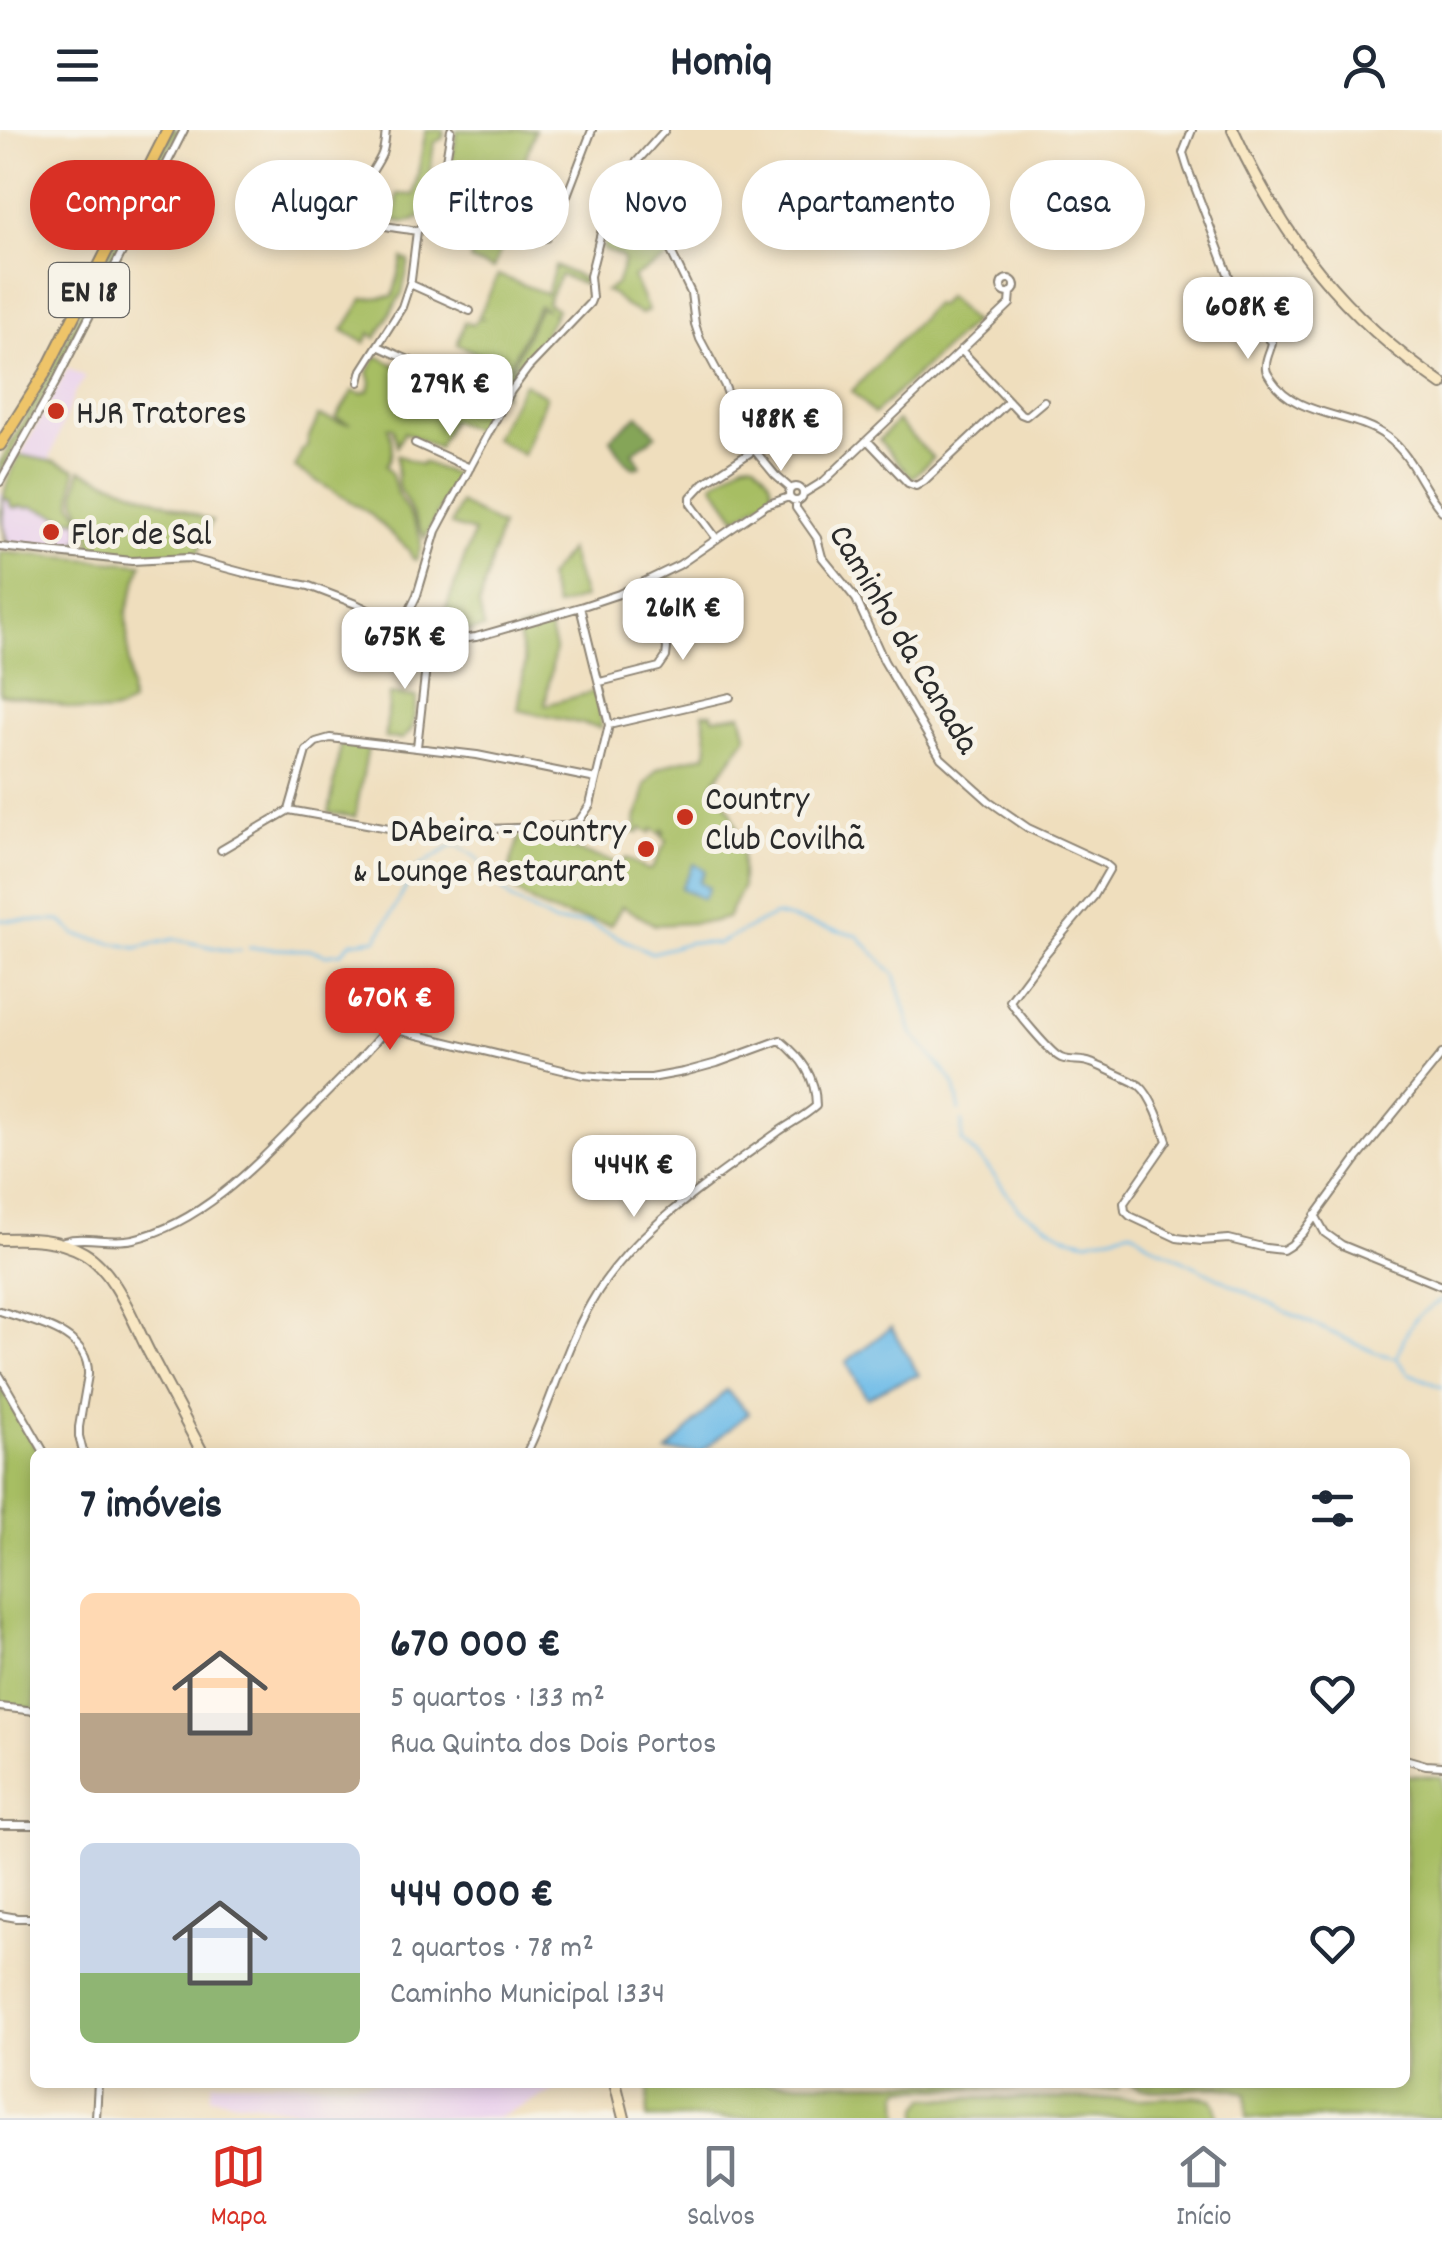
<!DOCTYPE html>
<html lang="pt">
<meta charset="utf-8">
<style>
body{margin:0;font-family:Dekko,sans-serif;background:#f2f2f3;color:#1f2937;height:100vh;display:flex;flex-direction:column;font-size:38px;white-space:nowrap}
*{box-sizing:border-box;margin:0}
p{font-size:32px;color:#747a83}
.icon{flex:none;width:55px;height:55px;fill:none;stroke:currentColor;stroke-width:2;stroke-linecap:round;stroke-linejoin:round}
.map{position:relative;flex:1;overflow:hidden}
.details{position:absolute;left:30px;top:1318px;width:1380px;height:640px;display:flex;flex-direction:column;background:#fff;border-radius:15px;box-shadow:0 5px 15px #0003}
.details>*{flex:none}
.top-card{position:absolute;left:30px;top:30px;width:1382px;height:90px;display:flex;gap:20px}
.price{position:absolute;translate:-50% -85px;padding:0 22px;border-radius:20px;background:#fff;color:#222;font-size:32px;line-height:65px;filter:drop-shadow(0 2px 5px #0008)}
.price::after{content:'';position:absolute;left:50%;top:60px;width:30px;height:22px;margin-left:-15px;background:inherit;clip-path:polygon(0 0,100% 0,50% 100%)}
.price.current{background:#d93025;color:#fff}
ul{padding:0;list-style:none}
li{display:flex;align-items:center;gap:30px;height:250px;padding:0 50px}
li span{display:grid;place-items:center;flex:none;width:280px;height:200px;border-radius:15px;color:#555}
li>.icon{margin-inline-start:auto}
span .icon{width:120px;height:120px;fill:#fffc;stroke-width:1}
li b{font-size:42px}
h2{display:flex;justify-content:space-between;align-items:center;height:120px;padding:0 50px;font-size:42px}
.chip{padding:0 35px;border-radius:45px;background:#fff;box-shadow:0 5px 15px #0003;font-size:35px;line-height:90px}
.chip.current{background:#d93025;color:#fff}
header{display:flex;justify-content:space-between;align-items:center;height:130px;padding:0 50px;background:#fff;font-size:45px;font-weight:800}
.menu{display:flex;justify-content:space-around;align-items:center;height:140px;border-top:2px solid #e0e1e3;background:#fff;font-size:28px;color:#747a83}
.menu a{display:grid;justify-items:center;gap:5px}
.menu .current{color:#d93025}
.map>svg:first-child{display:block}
.built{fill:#ead1ed}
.green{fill:#a7be63;stroke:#697447;stroke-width:2.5}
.forest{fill:#85a559;stroke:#586842;stroke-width:2.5}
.water{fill:#6ebce8;stroke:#4c748a;stroke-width:2.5}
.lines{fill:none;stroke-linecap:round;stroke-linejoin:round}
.stream{stroke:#6ebce8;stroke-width:2.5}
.street-casing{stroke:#8d8474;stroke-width:10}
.secondary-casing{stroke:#8d8474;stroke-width:14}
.primary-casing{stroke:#8d8474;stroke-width:14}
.street{stroke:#fff;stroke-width:6}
.secondary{stroke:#f8e7c3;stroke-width:10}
.primary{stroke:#eec469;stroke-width:10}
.poi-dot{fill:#c8321e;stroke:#f7f3e8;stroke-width:4}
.labels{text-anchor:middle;stroke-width:10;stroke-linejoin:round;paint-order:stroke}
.shield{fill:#f7f3e8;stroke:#686764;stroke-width:2.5}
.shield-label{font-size:32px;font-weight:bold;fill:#2b2b2b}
.poi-label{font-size:35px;fill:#2b2b2b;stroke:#f7f3e8;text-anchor:start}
.street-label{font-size:35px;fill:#2b2b2b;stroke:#f7f3e8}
</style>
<header><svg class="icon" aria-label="menu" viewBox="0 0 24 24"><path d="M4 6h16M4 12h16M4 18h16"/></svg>Homiq<svg class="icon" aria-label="person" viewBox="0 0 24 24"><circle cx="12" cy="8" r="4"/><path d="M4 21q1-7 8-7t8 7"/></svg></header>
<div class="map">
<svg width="1442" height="1988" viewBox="0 0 1442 1988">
<rect width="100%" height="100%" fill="#f7f3e8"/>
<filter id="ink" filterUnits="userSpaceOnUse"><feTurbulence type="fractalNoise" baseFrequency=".01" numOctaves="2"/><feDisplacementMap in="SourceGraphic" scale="20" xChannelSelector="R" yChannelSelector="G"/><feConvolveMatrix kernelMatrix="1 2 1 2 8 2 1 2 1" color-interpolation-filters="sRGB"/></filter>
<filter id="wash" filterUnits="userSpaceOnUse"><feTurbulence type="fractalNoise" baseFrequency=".0048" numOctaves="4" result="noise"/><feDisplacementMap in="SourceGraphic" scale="40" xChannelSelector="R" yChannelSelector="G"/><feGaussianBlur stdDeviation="2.25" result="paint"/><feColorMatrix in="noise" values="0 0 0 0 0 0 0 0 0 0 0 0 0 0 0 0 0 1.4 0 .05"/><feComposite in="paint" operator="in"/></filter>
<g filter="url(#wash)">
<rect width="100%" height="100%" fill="#efdebd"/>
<path class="built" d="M68 238 85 248 74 264 49 331 21 325Z
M0 363 76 388 85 398 83 420 7 414 0 390Z
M212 1952H573V1953L497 1988H349L210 1967Z"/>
<path class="green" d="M171 0H178L53 249 0 344V333L49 243Z
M426 0H444L443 8 434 13 428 57 434 63C429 84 417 97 394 90L398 64 414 65Z
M457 0H535L523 35 557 49 549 72 451 35Z
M606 94 613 99 619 112 654 94 670 127 633 147 648 180 642 184 625 176 613 164 605 161 616 155 624 131 621 126 603 120Z
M482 97 506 106 493 139 470 130Z
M403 128 409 131 402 163 376 208 370 203 365 213 343 200 363 169 393 166Z
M555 136 584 149 583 154 560 145 547 173 557 179 555 184H552L554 186 542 207 518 234 514 232 540 177 547 180 539 175 513 228 503 254 513 235 518 238 503 262 504 265 475 254 487 228 457 214 465 192 473 195 478 188H482L479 186 498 145 547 164Z
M947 166 973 192 874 284 852 261 934 174 938 176Z
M377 226 407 241 405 246 411 249 415 242 490 275 476 301 451 290 438 318 404 302 397 316 393 298 388 297C392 310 395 324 386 335 392 343 393 347 395 357 400 375 416 389 420 407 422 416 419 422 416 430L413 429 408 419 369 383 295 338 302 320 307 317C306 306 316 298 318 286 329 288 339 294 348 293L336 288 353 261 361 264 369 261 371 252 368 242Z
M524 253 546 266 523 325 494 308Z
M897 291 933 328 912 348 879 310Z
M20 325 55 332 75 339 72 373 85 394 83 421 18 416 76 419 77 410 81 409 80 395 83 392 78 388 76 391 31 376 27 378 21 376 15 378 11 376 9 370 3 368C0 380 1 406 12 415L6 414C0 373 1 360 20 325Z
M397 325 421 335 423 332 457 346 425 408 398 356Z
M751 331 755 332C764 343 776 352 771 366L737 388 713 354 744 332Z
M80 340 212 391 196 427 178 424 133 426 89 420C93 395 84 393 77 373 74 363 79 350 80 340Z
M460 373 501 396 479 475 484 498 468 502 438 501 474 402 451 395Z
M569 420 584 468 556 477 547 448Z
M0 422 142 434 126 483 131 573C107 594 66 575 39 570 26 567 13 567 0 564Z
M672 447 693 478 664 486C661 469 654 455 672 447Z
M548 492 555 519 545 575 596 561 600 575 601 598 518 580 525 534 517 501Z
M390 564 417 567 412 599 403 609 385 608Z
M703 583H712L713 588 741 584 747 607 713 653 731 682 742 712V758L727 788 710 792 655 795 622 776 611 795C595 791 579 789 562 785 540 780 522 766 505 752L520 704 621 734 626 728 648 740 652 739 667 710 662 707 665 701 663 699 661 704 652 699 650 703 641 698 639 703 633 702 637 693 635 691 643 671 645 655 658 639 675 632 706 625 708 616Z
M341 614 368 618 355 687 329 683Z
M0 1255 39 1322H35V1579L0 1575Z
M1405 1645 1442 1647V1988H1247L1246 1964C1210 1947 1164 1970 1131 1955V1953L1405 1952Z
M649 1953 1120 1952 1118 1958 1111 1959 902 1958 899 1965 900 1988H647Z
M1194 1966 1211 1969 1215 1975 1217 1988H919V1977L926 1968 1141 1969Z"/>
<path class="forest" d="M638 285 657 305 633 322 641 336 635 338 625 331 610 308Z"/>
<path class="water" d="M694 734 705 740 699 752 709 758 703 769 681 758Z
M891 1197 919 1245 891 1255 867 1268 846 1232Z
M726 1260 749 1283 701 1322H667Z"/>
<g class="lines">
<path class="stream" d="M0 790 61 791 76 805 136 818 174 809 230 821 241 820
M249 818 312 820 326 825 341 823 351 812 377 809 417 738 455 714 476 727 511 769 555 793H588L652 823 691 812 717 814 775 785 858 806 895 845 912 903 954 953 960 981
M962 991V1011L986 1035 1019 1079 1066 1106 1088 1111 1131 1100 1154 1116 1287 1182 1374 1222 1396 1228 1408 1243 1442 1257
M1396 1228C1410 1194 1409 1189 1442 1170"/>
</g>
</g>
<g filter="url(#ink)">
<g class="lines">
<defs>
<path id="street" d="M386 0C385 8 385 16 382 24 376 40 345 73 363 87 376 97 402 98 417 101
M1192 0 1183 23 1188 39 1240 175 1248 188 1272 212C1271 220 1266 227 1266 235 1265 241 1268 244 1271 249 1297 289 1353 281 1387 307 1413 326 1421 358 1442 381
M628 46 655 88 691 163 695 194 700 209 724 254 747 311 775 345 791 359
M439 73 533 111 546 108 556 94 592 0
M1001 156a7 7 0 1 1 14 0a7 7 0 1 1-14 0Z
M410 154 470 181
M378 216 504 273
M961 220 1021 284 1026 286 1044 271
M359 252 362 240 402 177 411 150 417 101 437 80 439 73 451 0
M867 310 908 353 916 356 924 351 1009 271
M415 313 470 338
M0 352 57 250 184 0
M789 364a7 7 0 1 1 14 0a7 7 0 1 1-14 0Z
M803 364 824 351 1010 174 1011 162
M796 371V378L817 408 822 427 856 469 884 531 941 628 989 671 1028 698 1104 733 1110 738 1094 766 1046 823 1010 871C1015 880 1051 924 1061 928 1070 932 1082 929 1091 933 1097 935 1137 953 1140 956 1151 965 1163 997 1167 1011L1124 1073 1125 1081 1130 1086 1177 1108 1201 1111 1229 1109 1266 1118 1283 1120 1291 1115 1303 1103 1356 1030 1442 924
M717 409 691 374V367L704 353 754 320
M0 417 132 431 188 428 252 445 309 456 356 474 429 510H452L476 507 580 477 619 464 679 435 766 375 789 367
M399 495 408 484 417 465 436 401 511 261 528 238 590 173 592 168 590 146 605 87 632 37 665 0
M600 552 659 537 666 527 667 518 648 450
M609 595 730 567
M417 617 429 510
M289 680 306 621 316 612 330 608 477 625 596 649
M221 720 289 680 411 702 565 696 579 691 590 675 609 595 580 477
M1315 1085 1325 1103 1342 1115 1442 1156
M64 1111C86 1105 110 1114 133 1109 203 1093 259 1032 307 983 333 957 358 932 382 904L401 901 583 945 620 948H651L684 942 717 933 780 910C802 928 816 947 816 976 805 986 791 993 778 1002 712 1050 631 1101 591 1173 564 1220 551 1274 527 1322
M0 1181C32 1192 90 1201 88 1245L79 1297V1306L83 1322
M0 1246 44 1322
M0 1577 35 1581
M1405 1629 1426 1635 1442 1636
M0 1695H35
M0 1785 17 1788H35
M96 1988 98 1952"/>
<path id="secondary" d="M1233 0C1282 108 1344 187 1442 254
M0 1109C28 1108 58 1108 84 1123 116 1141 134 1194 151 1226 168 1258 185 1290 202 1322
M615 1952 624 1988"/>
<path id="primary" d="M0 315 45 243 168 0"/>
</defs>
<use href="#street" class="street-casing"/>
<use href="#secondary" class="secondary-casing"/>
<use href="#primary" class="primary-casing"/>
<use href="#street" class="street"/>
<use href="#secondary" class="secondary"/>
<use href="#primary" class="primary"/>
</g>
</g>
<g class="poi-dot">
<circle cx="56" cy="281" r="10"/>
<circle cx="51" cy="402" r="10"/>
<circle cx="685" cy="687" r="10"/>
<circle cx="646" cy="719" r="10"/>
</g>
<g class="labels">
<rect class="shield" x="49" y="133" width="80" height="54" rx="8"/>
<g class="shield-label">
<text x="89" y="171">EN 18</text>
</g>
<g class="poi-label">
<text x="76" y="293">HJR Tratores</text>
<text x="71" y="414">Flor de Sal</text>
<text x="705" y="679">Country<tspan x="705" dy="40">Club Covilhã</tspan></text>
<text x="626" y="711" text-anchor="end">DAbeira - Country<tspan x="626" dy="40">&amp; Lounge Restaurant</tspan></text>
</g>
<g class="street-label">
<text transform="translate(906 508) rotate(59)" y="12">Caminho da Canada</text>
</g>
</g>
</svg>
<b class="price" style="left:1248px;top:232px">608K €</b>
<b class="price" style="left:450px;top:309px">279K €</b>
<b class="price" style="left:781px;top:344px">488K €</b>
<b class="price" style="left:683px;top:533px">261K €</b>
<b class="price" style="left:405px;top:562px">675K €</b>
<b class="price current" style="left:390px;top:923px">670K €</b>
<b class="price" style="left:634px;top:1090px">444K €</b>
<div class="top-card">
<a class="chip current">Comprar</a>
<a class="chip">Alugar</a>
<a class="chip">Filtros</a>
<a class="chip">Novo</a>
<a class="chip">Apartamento</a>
<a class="chip">Casa</a>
</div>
<section class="details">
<h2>7 imóveis<svg class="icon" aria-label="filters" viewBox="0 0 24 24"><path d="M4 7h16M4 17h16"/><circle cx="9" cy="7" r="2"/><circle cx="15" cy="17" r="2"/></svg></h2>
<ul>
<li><span style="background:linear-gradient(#ffd9b3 60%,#b9a48a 0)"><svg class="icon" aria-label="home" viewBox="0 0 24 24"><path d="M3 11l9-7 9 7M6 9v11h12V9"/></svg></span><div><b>670 000 €</b><p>5 quartos · 133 m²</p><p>Rua Quinta dos Dois Portos</p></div><svg class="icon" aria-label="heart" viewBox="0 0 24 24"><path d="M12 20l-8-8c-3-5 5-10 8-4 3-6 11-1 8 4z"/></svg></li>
<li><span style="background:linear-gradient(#c9d6e8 65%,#8fb573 0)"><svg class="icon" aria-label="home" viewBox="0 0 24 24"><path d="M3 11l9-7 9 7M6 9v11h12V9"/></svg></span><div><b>444 000 €</b><p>2 quartos · 78 m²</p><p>Caminho Municipal 1334</p></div><svg class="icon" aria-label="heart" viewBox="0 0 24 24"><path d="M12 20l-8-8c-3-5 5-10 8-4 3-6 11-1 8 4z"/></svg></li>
</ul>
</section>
</div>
<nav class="menu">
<a class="current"><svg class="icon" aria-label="map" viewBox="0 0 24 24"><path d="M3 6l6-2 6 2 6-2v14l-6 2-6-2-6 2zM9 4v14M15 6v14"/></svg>Mapa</a>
<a><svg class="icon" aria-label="saved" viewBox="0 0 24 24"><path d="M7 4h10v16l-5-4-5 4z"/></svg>Salvos</a>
<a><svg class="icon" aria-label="home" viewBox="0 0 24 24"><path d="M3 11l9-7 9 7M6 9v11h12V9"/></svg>Início</a>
</nav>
